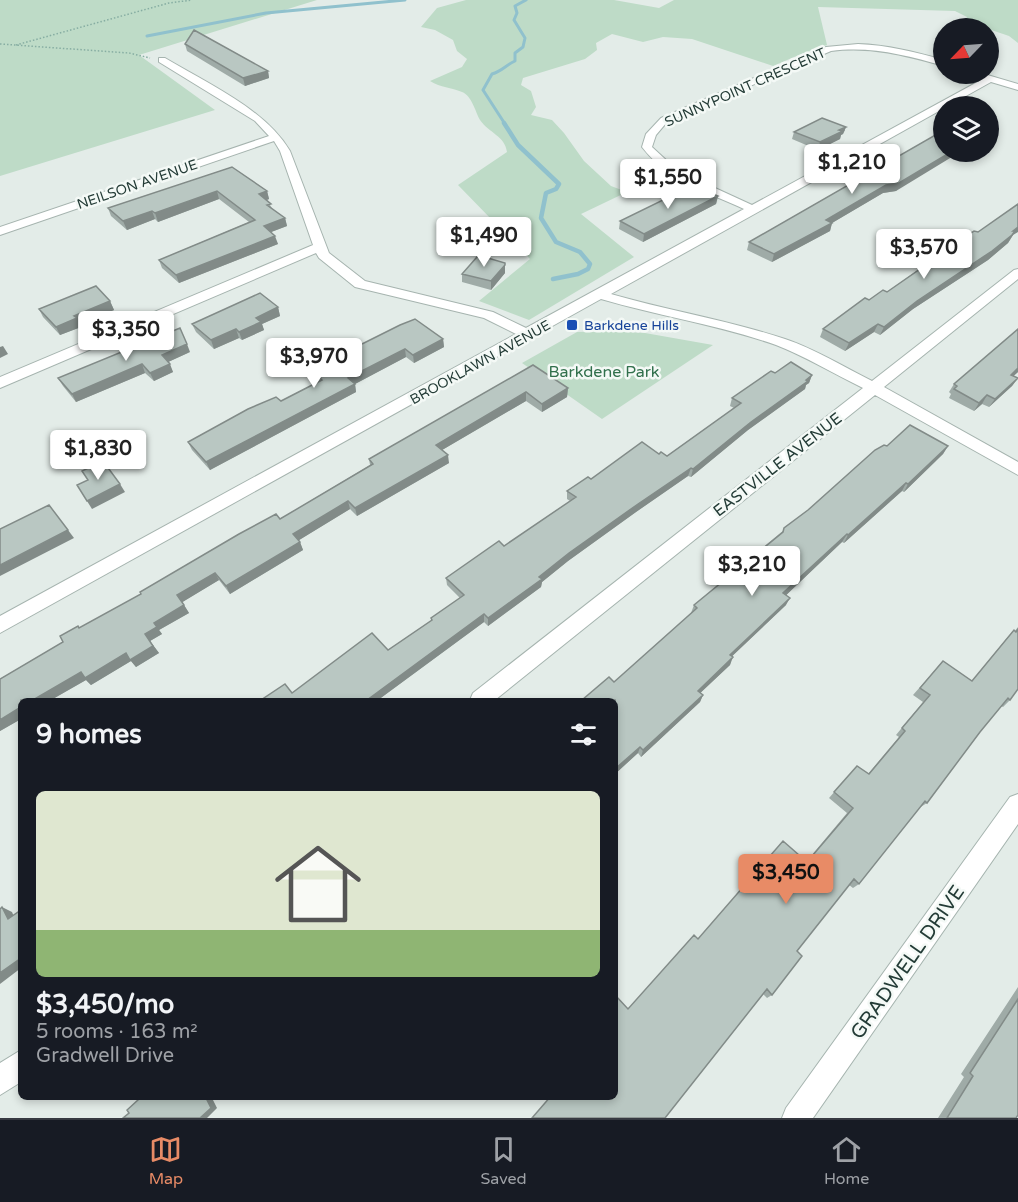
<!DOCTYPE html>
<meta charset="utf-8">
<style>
body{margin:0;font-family:"Varela Round",sans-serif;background:#242831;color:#f1f3f6;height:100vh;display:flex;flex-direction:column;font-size:22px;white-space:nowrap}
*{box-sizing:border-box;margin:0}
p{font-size:20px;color:#9ea1a6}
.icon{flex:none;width:33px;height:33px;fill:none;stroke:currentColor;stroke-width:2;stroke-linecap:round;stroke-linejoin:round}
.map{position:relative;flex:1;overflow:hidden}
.details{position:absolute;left:18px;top:698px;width:600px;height:402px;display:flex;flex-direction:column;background:#171b24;border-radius:9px;box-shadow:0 3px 9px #0003}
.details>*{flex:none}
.needle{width:39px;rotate:245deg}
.controls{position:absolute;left:933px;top:18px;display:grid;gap:12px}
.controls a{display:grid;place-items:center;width:66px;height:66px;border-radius:50%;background:#171b24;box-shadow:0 3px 9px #0003;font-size:30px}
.price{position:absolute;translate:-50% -51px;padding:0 14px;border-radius:6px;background:#fff;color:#222;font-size:20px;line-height:39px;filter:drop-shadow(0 2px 3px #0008)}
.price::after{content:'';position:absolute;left:50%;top:36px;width:18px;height:14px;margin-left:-9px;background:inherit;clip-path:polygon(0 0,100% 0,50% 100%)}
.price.selected{background:#e88b66;color:#111}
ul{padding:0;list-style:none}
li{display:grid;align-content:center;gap:12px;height:318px;padding:0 18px}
li span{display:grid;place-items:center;height:186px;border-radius:9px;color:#555}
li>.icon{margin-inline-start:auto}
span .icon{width:108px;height:108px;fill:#fffc;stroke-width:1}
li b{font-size:26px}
h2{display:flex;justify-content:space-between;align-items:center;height:72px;padding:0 18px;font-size:26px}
.dock{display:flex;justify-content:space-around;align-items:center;height:84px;border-top:2px solid #363941;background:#171b24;font-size:16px;color:#9ea1a6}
.dock a{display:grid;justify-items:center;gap:3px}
.dock .selected{color:#e88b66}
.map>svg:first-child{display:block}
.green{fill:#bedbc7}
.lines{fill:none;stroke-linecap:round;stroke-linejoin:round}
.stream-far1{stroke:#90c1cd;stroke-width:3}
.stream{stroke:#90c1cd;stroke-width:4.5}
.street-casing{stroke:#a6b4af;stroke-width:2}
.path{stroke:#86ada2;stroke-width:1.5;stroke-dasharray:1.5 2;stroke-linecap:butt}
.street{fill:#fff;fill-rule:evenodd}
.wall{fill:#9faba7}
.shaded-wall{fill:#828b88}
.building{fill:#b9c7c2;stroke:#828b88;stroke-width:1.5}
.transit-dot{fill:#1a4fb4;stroke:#f4f9f6;stroke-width:2}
.labels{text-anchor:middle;stroke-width:5;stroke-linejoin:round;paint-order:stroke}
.far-street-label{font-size:14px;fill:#243c37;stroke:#f4f9f6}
.far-transit-label{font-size:14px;fill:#164399;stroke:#f4f9f6;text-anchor:start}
.park-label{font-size:16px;fill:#31704c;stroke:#f4f9f6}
.street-label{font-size:16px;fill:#243c37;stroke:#f4f9f6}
.near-street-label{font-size:20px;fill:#243c37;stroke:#f4f9f6}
</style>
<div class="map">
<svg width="1018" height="1118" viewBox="0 0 1018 1118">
<rect width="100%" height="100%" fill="#e3ece8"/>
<path class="green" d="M0 0H317L139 55 215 110 0 176Z
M466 0H614L659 8 674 0H1018V43L1009 36 965 21 967 17 955 11 818 7 827 45 806 52 773 66 692 39 663 37 643 42 612 34 596 43 597 50 585 59 523 78 521 85 531 91 536 107 531 115 552 120 564 133 584 161 611 186 627 192 581 214 634 257 529 320 479 301 530 259 458 185 507 152C505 136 489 133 480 120 475 111 472 96 462 92 451 87 441 88 430 81L462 67 467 59 457 51 453 40 435 30 421 27 437 8Z
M606 331 645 333 713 345 602 419 522 363 577 332Z"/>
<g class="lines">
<path class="stream-far1" d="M147 36 266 13 405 0
M505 124 483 90 492 74C502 71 506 65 515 61V53L523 47 525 38 514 20 517 13 515 6 526 0"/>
<path class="stream" d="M504 123 518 145 559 184 556 189 546 193 541 218 556 242 580 252 590 264 588 269 578 274 553 279"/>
<defs>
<path id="street" d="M858 44C888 45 915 52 944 60V66C905 55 871 46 831 51L667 122 656 135 652 147 678 171 752 205 983 79 977 77V74H984L1018 84V90L991 82 611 294C669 311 728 320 785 339 815 349 844 367 872 381L1014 270 1018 269V279L884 387 1018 462V475L875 395 495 700H470L473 693 863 388C834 374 805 356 776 345 719 325 659 316 601 299L0 633V616L516 334 484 318 355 287 319 258 316 253 0 388V377L313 245 280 151 274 141 0 235V227L269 136 255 121 159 62V58H165C207 83 265 109 290 151L329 253 365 281 493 312 526 328 744 209C707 192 667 180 642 147L646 134 661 118 826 47Z
M1018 794V824L813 1118H782L786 1108 1010 797Z
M21 1050V1082L0 1095V1063Z"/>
</defs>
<use href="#street" class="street-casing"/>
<path class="path" d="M0 44 129 53 150 58
M16 45 169 3 192 0"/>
<use href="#street" class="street"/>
</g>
<path class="wall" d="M185 44 268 71 269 78 245 86 187 51Z
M846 127 843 134 841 135 840 139 818 150 792 139 794 132Z
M944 130 896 191 883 193 832 223 830 231 772 262 747 250 749 242Z
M232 167 267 191 269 199 267 200 273 210 285 218 287 226 271 232 278 244 179 283 162 268 159 260 249 222 219 199 158 222 155 219 127 230 111 216 108 208Z
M718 196 716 204 643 242 619 229 620 221 673 198Z
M978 232 1013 235 1008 243 988 260 913 309 880 335 874 332 845 351 820 337 823 329 869 300 887 292 926 264 928 261Z
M505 273 491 290 462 282V274Z
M110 301 114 310 80 324 81 327 60 335 43 317 39 309Z
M278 307 280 316 262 324 264 330 242 340 239 338 214 349 196 332 192 324Z
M1018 329V372L1013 376 1018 378 1012 386 989 407 982 404 974 411 949 398 951 394 949 392 954 384Z
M443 339 444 347 414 363 406 357 355 384 356 392 210 470 192 450 188 442 281 401 317 382 315 373 347 357 346 352Z
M190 352 168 362 173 372 154 381 145 373 76 402 63 386 58 378Z
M533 365 568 388 567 397 542 412 526 401 442 450 449 463 357 516 350 509 299 540 303 550 230 594 219 580 182 602 189 613 159 630 162 634 150 641 159 653 136 667 131 661 91 685 86 680 51 700H21V719L0 731V679L63 642 80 628 280 519 370 465 369 459Z
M775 373 812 375 809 383 806 385 805 389 748 430 691 477 688 476 636 512 568 561 542 582 541 587 488 626 484 622 378 700H261L292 693 388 650 431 621V618L460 598 447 585 446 578 504 546 570 501 567 499V491L591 479 659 454 667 456 734 408 730 406 732 398Z
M887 446H948L943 454 904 492 902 491 844 543 842 542 786 595V605L732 656 730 665 700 693 703 695 700 702 641 757 638 753 615 774V700L691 613 694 605 808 510Z
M1018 627V689L1010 700 1003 707 1001 706 980 732 927 803 919 808 859 884 853 888 849 885 797 951 772 995 767 998 763 994 628 1009 806 862 847 813 829 798 857 766 868 774 899 737 896 735 923 702 913 695 943 661 972 681 1007 638 1014 630 1015 631Z
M1018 987V1115L1016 1118H938L964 1077 961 1074Z"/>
<path class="shaded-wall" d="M268 71 269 78 245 86 243 78Z
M846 127 843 134 841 135 840 139 818 150 820 142Z
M951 152H960L896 191 883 193 832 223 830 231 772 262 774 254 826 220 886 185Z
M217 191 219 199 158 222 155 213Z
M267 191 269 199 261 202 259 194Z
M718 196 716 204 643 242 644 234Z
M152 211 155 219 127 230 123 221Z
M285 218 287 226 266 234 264 226Z
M1018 227V232L1013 235 1008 243 988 260 913 309 880 335 884 327 917 301Z
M275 236 278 244 179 283 176 275Z
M505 265V273L491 290V281Z
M110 301 114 310 80 324 81 327 60 335 56 327 74 316Z
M278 307 280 316 262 324 264 330 242 340 239 332 256 318Z
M878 324 874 332 845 351 849 343Z
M236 329 239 338 214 349 211 340Z
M443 339 444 347 414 363 413 355Z
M187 344 190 352 166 363 162 355Z
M3 346 8 354 0 358V347Z
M405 349 406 357 355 384 356 392 210 470 206 462 348 378Z
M142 364 145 373 76 402 72 394Z
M170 364 173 372 154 381 150 373Z
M1018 368V372L1006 383 1011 375Z
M812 375 809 383 806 385 805 389 748 430 691 477 693 469 751 422Z
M1018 378 1012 386 989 407 995 399Z
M568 388 567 397 542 412V404Z
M526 392V401L437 453 436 445Z
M987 395 982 404 974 411 979 403Z
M948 446 943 454 904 492 908 484Z
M448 455 449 463 357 516 355 508Z
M691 468 688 476 636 512 568 561 542 582 541 587 488 626V618L539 577 569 553 638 504Z
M906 483 902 491 844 543 848 535Z
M120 484 125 492 92 509 87 501Z
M348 501 350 509 296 542 293 534Z
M68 530 74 538 0 576V565Z
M847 534 842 542 780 601 783 593Z
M300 542 303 550 230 594 226 586Z
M215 573 219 580 181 603 177 595Z
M790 598 786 605 726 662 730 655Z
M184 605 189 613 159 630 162 634 150 641 159 653 136 667 131 661 91 685 86 680 51 700H33L145 634 154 623Z
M484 614V622L378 700H367Z
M733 657 730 665 695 698 698 691Z
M703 695 700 702 641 757 643 750Z
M21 707V719L0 731V720Z
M640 747 638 753 615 774V769Z
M2 907 12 912 17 924 8 919Z
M21 958V968L0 984V973Z
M205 1096H211L217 1108 207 1118H200Z"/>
<path class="building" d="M194 30 268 71 243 78 185 44Z
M822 118 846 127 839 130 843 131 820 142 794 132Z
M944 130V152H951L899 183 886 185 826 220 832 223 774 254 749 242Z
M232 167 267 191 259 194 271 204 267 205 285 218 264 226 275 236 176 275 159 260 255 220 217 191 155 213 152 211 123 221 108 208Z
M696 186 718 196 644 234 620 221 669 197 673 198Z
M1018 204V227L1013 231H1015L1012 235 992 251 917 301 884 327 878 324 849 343 823 329 865 298 869 300 883 290 887 292 930 262 928 261 974 231 978 232Z
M481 256 505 263V265L491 281 462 274 477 257Z
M96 286 110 301 74 316 77 318 56 327 39 309Z
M260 293 278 307 256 318 261 322 239 332 236 329 211 340 192 324Z
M415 319 443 339 413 355 405 349 348 378 355 384 206 462 188 442 248 409 276 397 281 401 322 380 315 373 351 356 346 352 400 325Z
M180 328 187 344 162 355 170 364 150 373 142 364 72 394 58 378Z
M1018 329V368L1011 375 1018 378 995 399 987 395 979 403 954 389 957 386 954 384Z
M791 362 812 375 806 380 808 381 751 422 693 469 691 468 638 504 569 553 539 577 542 579 488 618 484 614 367 700H261L285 684 292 693 372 633 388 650 432 620 431 618 464 595 446 578 499 541 504 546 576 497 567 491 588 477 591 479 642 442 659 454 661 452 667 456 741 403 732 398 771 371 775 373Z
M533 365 568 388 542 404 526 392 436 445 448 455 355 508 348 501 293 534 300 542 226 586 215 573 177 595 184 605 154 623 157 627 145 634 153 646 130 660 126 653 85 678 81 672 33 700H21V707L0 720V679L63 642 60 636 78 626 79 628 141 594 140 592 239 534 276 514 280 519 373 464 369 459Z
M910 425 948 446 908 484 906 483 848 535 847 534 783 593 790 598 730 655 733 657 698 691 703 695 643 750 640 747 615 769V700H582L609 677 614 682 697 608 694 605 783 532 784 528 808 510 875 450 884 445 887 446Z
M103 461 120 484 87 501 77 485 88 480 82 471Z
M49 505 68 530 0 565V529Z
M1018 629V689L1010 700 1008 698 980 732 927 803 925 801 859 884 854 879 797 951 802 956 772 995 767 989 665 1118H532L551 1096H615V995L628 1009 694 935 698 939 783 841 807 862 853 808 834 792 857 766 869 774 905 731 902 728 930 695 920 688 943 661 972 681 1014 630 1016 632Z
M2 907 8 919 21 910V958L0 973V909Z
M1018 999V1115L1016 1118H947L973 1076 970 1073Z
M138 1096H205L211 1108 200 1118H123L129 1113 127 1110 139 1099Z"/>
<rect class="transit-dot" x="566" y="319" width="12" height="12" rx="3"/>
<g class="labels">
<g class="far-street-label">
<text transform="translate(745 87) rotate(-24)" y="5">SUNNYPOINT CRESCENT</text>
<text transform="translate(137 184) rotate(-19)" y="5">NEILSON AVENUE</text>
<text transform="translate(480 362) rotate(-29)" y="5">BROOKLAWN AVENUE</text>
</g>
<g class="far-transit-label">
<text x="584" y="330">Barkdene Hills</text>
</g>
<g class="park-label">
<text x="604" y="377">Barkdene Park</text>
</g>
<g class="street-label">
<text transform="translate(777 464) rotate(-38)" y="6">EASTVILLE AVENUE</text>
</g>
<g class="near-street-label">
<text transform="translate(907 962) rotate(-55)" y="7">GRADWELL DRIVE</text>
</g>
</g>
</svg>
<div class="controls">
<a><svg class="needle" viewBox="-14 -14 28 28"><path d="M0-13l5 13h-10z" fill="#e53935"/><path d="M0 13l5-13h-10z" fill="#9ea1a6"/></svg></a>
<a><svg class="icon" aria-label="layers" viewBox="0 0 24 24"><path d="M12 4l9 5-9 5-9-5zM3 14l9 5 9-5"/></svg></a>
</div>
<b class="price" style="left:852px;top:195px">$1,210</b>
<b class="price" style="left:668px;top:210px">$1,550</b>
<b class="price" style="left:484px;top:268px">$1,490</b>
<b class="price" style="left:924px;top:280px">$3,570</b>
<b class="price" style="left:126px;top:362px">$3,350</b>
<b class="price" style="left:314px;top:389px">$3,970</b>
<b class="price" style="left:98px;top:481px">$1,830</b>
<b class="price" style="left:752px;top:597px">$3,210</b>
<b class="price selected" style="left:786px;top:905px">$3,450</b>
<section class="details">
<h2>9 homes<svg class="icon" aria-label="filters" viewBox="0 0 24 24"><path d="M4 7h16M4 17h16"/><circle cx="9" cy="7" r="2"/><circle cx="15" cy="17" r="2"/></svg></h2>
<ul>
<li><span style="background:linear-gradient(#dfe7d0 75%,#8fb573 0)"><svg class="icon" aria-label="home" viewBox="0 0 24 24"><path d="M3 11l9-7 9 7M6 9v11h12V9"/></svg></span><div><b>$3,450/mo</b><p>5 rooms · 163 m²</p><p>Gradwell Drive</p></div></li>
</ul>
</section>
</div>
<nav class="dock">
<a class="selected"><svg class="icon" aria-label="map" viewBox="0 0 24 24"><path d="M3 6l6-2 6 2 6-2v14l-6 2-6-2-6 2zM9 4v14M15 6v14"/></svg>Map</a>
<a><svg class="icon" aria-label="saved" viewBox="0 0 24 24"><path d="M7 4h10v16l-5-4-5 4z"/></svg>Saved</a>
<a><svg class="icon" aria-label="home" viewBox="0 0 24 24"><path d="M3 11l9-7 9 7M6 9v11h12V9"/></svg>Home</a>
</nav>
